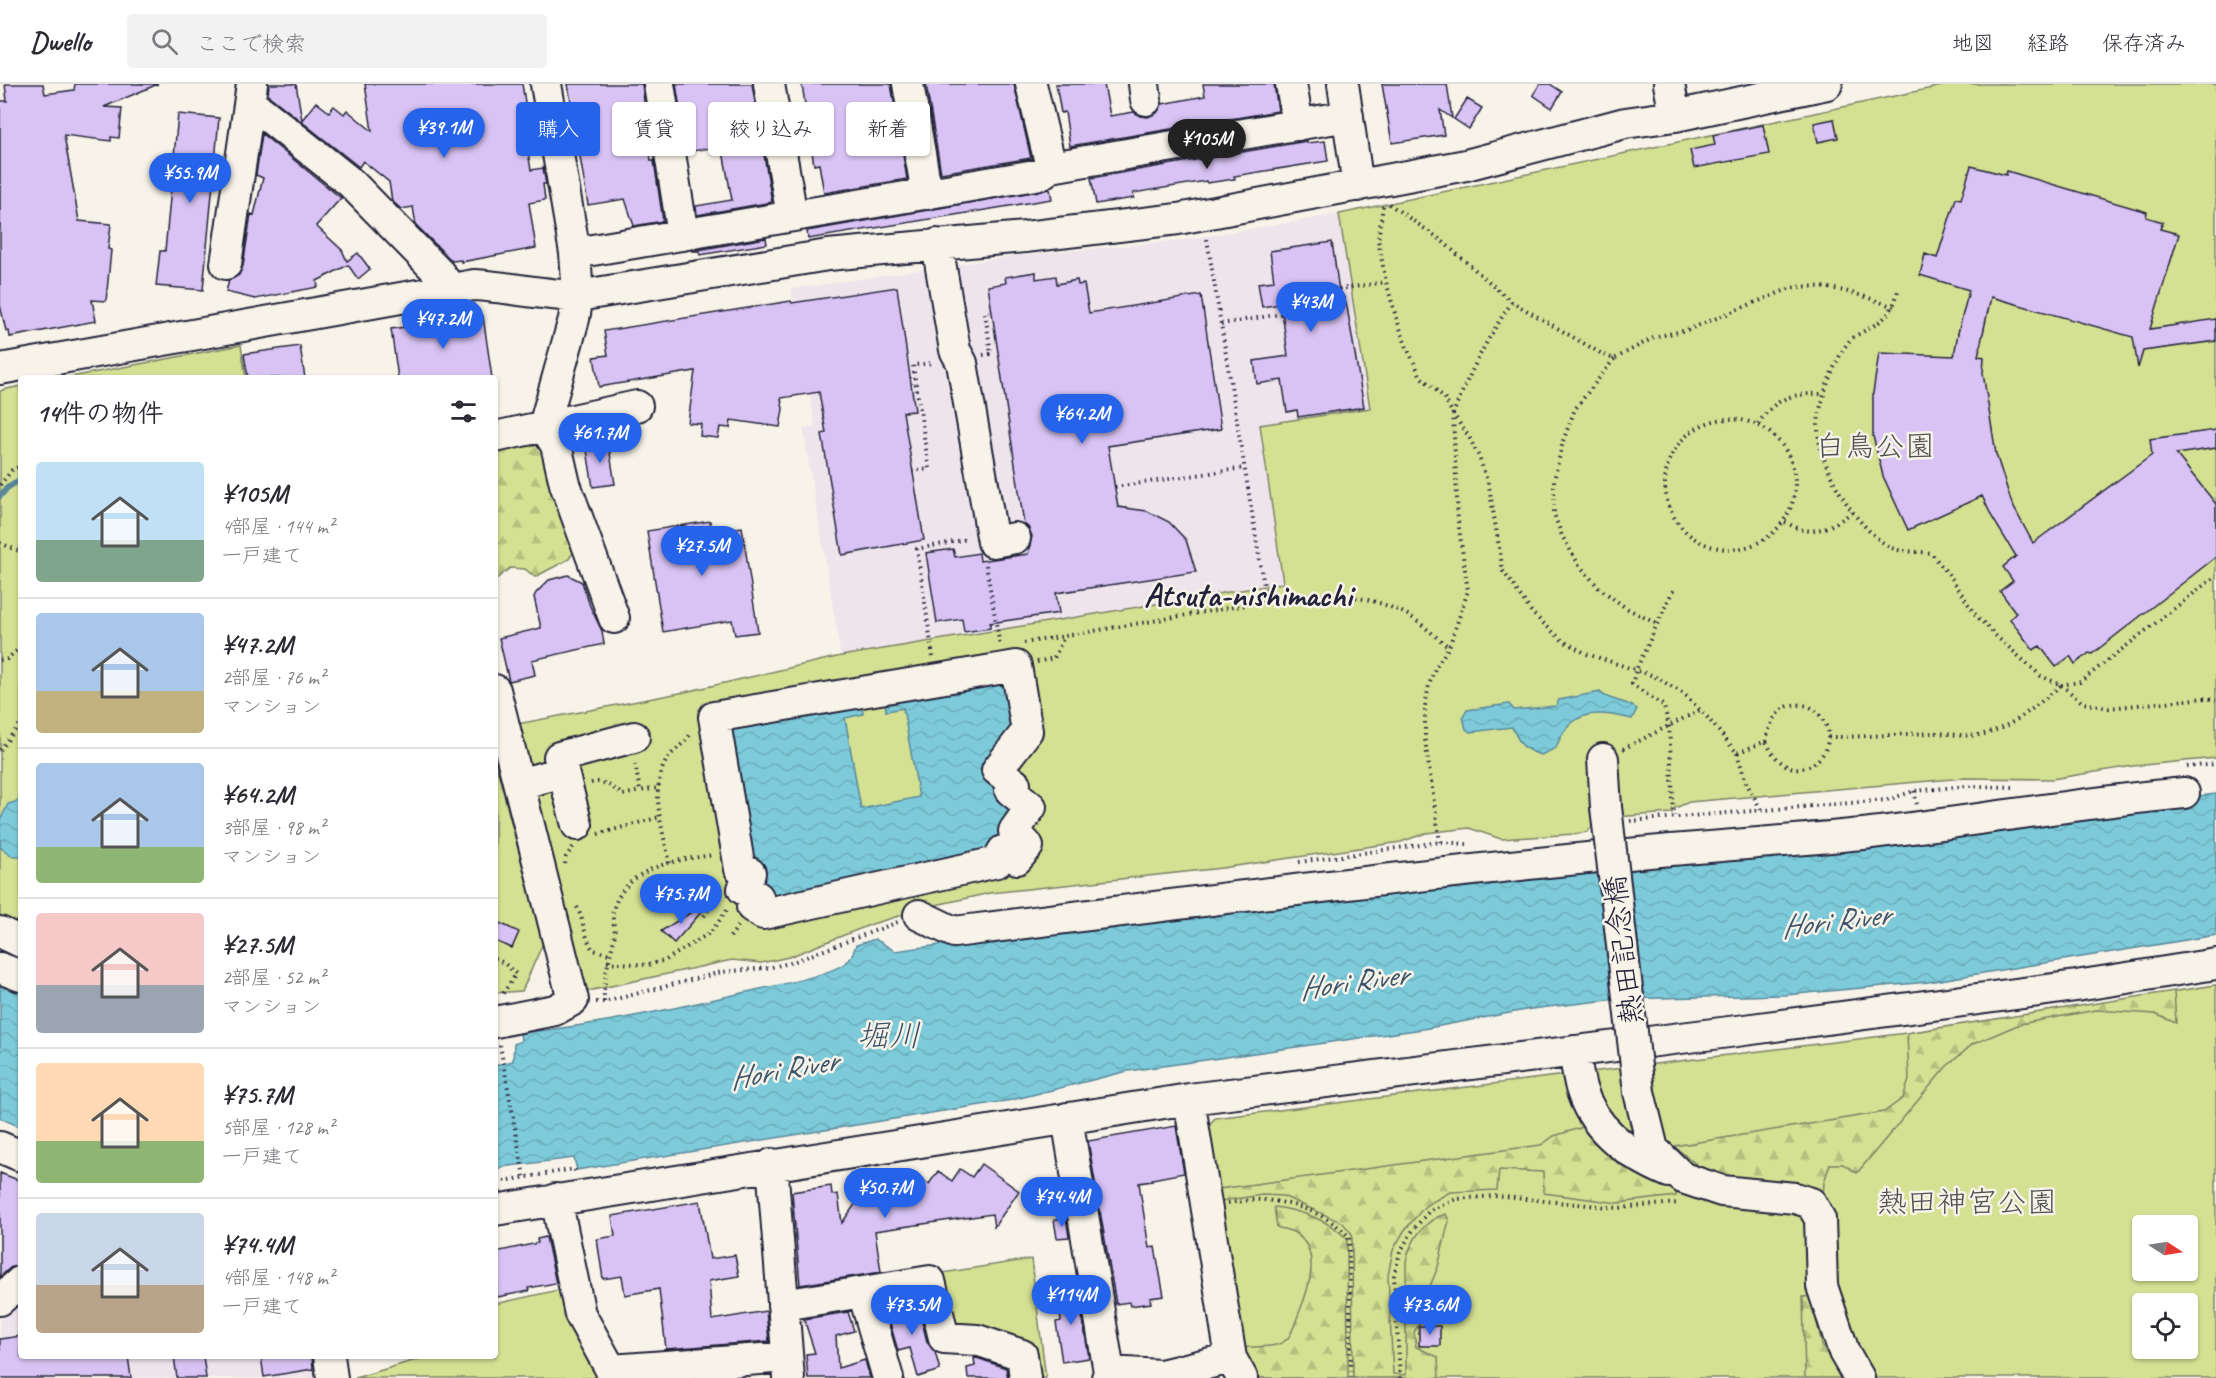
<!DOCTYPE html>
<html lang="ja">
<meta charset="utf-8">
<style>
body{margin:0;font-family:Caveat,"Klee One",sans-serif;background:#f2f2f3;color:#2b2b33;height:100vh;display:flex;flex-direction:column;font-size:22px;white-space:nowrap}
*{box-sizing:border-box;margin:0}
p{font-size:20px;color:#7c7c81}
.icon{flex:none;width:33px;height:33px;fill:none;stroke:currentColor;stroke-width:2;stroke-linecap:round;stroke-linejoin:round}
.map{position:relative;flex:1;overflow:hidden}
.drawer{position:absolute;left:18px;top:291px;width:480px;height:984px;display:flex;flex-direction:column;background:#fff;border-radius:6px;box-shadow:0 2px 4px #0004}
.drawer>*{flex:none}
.top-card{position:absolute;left:516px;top:18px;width:570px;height:54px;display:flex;gap:12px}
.needle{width:39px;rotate:102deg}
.buttons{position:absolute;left:2132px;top:1131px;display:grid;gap:12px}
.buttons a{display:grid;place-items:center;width:66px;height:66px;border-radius:6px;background:#fff;box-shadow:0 2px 4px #0004;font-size:30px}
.price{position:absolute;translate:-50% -51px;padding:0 14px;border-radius:21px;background:#2563eb;color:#fff;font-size:20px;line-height:39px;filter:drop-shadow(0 2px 3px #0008)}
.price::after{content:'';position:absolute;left:50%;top:36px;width:18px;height:14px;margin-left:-9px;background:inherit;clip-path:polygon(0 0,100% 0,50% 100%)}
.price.current{background:#222;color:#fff}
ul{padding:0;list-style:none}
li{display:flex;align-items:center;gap:18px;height:150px;padding:0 18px}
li+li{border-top:2px solid #e1e1e2}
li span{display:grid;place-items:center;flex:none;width:168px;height:120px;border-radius:6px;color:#555}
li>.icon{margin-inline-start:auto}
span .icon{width:72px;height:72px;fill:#fffc;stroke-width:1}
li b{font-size:26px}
h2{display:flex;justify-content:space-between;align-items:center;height:72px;padding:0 18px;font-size:26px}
.tag{padding:0 21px;border-radius:6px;background:#fff;box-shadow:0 2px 4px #0004;font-size:21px;line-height:54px}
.tag.current{background:#2563eb;color:#fff}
header{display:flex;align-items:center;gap:36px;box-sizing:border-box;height:84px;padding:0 30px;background:#fff;border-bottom:2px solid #e1e1e2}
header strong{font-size:28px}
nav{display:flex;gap:33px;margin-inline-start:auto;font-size:21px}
.search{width:420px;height:54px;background:#f2f2f3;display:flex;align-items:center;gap:15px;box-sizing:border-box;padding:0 21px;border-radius:6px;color:#7c7c81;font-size:22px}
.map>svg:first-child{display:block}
.built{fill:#eee5ec}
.green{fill:#d4e092;stroke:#7b8166;stroke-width:1.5;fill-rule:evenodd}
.forest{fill:url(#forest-firs);stroke:#7b8166;stroke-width:1.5}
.water{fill:url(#water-waves);stroke:#59879a;stroke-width:1.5}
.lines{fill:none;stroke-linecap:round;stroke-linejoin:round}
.stream{stroke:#59879a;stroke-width:6}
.building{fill:#d8c3f4;stroke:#22223b;stroke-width:1.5}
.minor-casing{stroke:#22223b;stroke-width:34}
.path{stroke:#22223b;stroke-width:4;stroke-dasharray:1.5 4.5;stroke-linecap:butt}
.minor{stroke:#f7f3e8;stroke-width:30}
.minor-bridge-casing{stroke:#22223b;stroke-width:34;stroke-linecap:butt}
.minor-bridge{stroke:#f7f3e8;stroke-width:30}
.labels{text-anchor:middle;stroke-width:5;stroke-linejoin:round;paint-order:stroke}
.park-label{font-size:30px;fill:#4e5251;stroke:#f7f3e8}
.street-label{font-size:30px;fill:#22223b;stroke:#f7f3e8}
.water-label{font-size:32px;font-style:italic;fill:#3d556b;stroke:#f7f3e8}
.quarter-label{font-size:33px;font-weight:bold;fill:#22223b;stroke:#f7f3e8}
</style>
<header>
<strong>Dwello</strong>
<div class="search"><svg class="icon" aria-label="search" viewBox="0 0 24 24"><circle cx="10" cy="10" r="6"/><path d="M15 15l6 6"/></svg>ここで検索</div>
<nav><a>地図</a><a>経路</a><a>保存済み</a></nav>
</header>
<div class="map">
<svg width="2216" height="1294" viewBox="0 0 2216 1294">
<defs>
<pattern id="forest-firs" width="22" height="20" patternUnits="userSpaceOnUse" patternTransform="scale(1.5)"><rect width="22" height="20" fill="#d4e092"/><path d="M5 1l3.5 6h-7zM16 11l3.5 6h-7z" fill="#b6c07f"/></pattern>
<pattern id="water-waves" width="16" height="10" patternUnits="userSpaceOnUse" patternTransform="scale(1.5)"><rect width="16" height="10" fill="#7dcbda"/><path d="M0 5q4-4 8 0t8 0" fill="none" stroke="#6caebc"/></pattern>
</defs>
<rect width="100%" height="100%" fill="#f7f3e8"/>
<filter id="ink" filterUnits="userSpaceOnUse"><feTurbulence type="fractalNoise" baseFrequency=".0167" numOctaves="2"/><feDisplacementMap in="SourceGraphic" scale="12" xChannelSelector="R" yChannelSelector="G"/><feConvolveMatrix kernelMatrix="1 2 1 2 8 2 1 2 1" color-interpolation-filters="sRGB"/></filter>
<g filter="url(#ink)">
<path class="built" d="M1339 130 1395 483 1264 502 841 572 803 344 815 342 791 205 1015 172 1183 156Z
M21 1217V1272H314L317 1294H0V1236Z"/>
<path class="green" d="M1951 0H2216V674L2133 682 2052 695 1964 694 1689 718 1673 725 1672 729 1600 734 1587 748 1574 750 1501 755 1469 744 1426 749 1401 758 1222 784 990 809 936 821 872 840 789 873 761 879 732 876 583 908 517 640 685 608 841 572 1283 499 1260 341 1370 324 1339 130Z
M241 261 246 294H65Z
M21 302V852L0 844V308L2 306Z
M495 677 543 859 522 907 495 909Z
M2216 901V1294H1259L1244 1264 1209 1041 1215 1034 1907 949ZM2142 1142H2187V1186H2142ZM2142 1220H2187V1264H2142Z
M1031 1175 1046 1294H1032L954 1248 936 1190Z
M567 1204 606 1294H355L419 1275 421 1272H495V1220Z"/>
<path class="forest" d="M533 356 547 365 578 461 569 475 535 493 525 485 510 484 495 496V364Z
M2174 907 2176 939 2155 930 2096 926 2020 940 1973 960 1946 983 1857 1089 1843 1080H1830L1824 1098 1823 1114 1707 1089 1674 1062 1884 1028 1903 1014 1909 996 1907 949Z
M1589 1041 1677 1103 1676 1112 1618 1119 1544 1109 1543 1088 1499 1086 1497 1106 1450 1108 1425 1122 1404 1147 1393 1166 1388 1192 1393 1290 1406 1291V1178C1410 1157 1425 1135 1446 1130L1449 1136 1438 1183 1428 1207 1422 1236 1414 1248 1416 1263 1438 1273 1439 1294H1353L1352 1150 1343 1139 1283 1112 1262 1111 1221 1117 1219 1105 1541 1061 1554 1052Z
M1274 1123C1299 1126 1330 1136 1347 1155L1348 1294H1259L1244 1264C1258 1261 1277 1266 1288 1254 1293 1248 1296 1236 1299 1229 1309 1205 1322 1166 1295 1149 1290 1146 1282 1145 1277 1143Z
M1811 1212 1822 1261 1841 1294H1805L1803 1213Z"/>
<path class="water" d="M1013 587 1010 700 1023 761 780 822 749 804 720 635 861 611 863 630 845 634 861 725 919 713 903 624 886 627 884 608Z
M1600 608C1607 617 1626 616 1637 625L1632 635C1596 626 1570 625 1556 664L1541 671C1522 665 1520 660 1512 643L1470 648 1466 645 1463 633 1467 626 1509 620 1514 626 1556 622 1559 616Z
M2216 710V851L1928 898 1785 911 1617 915 1531 925 1423 945 1128 987 1012 1016 577 1086 574 1074 501 1083 495 1090V981L513 977 514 960 521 957 520 949C602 941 681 923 760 905 780 901 828 891 844 880 851 876 853 869 856 861L875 855 895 867 1321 810Z
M21 716V772H12L0 763V737L8 720Z
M0 887 21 895V1043L0 1034Z"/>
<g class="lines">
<path class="stream" d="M0 412 7 404 21 395"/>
</g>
<path class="building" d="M5 0H43L45 10 74 6 75 0H158L104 23 122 24 119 54 111 53V57L64 51 79 137 111 140 108 165 111 166 106 217 92 216 96 237 10 253 9 247H6L0 221V17H7Z
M269 0H296L302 36 316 18 329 28 334 22 344 30 347 26 372 47 365 0H522L528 36 523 37 531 86 543 84 546 100H543L545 116 529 119 536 164 461 178V176L452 177 416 141 413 123 401 125 392 117 389 98 363 77 359 83 268 11Z
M568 0H642L651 77H654L663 137 634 142 625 115 588 121Z
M676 0H752L772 118 697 131 696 122 732 116 722 62 687 68Z
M802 0H891L907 95 824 109 819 80 814 81Z
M926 0H1014L1031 74 941 89Z
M1056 0H1104L1110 32 1134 28 1140 32 1148 33 1157 29 1162 20 1205 12 1203 0H1274L1278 27 1070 62 1065 28 1061 29Z
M1382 0H1447L1452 34 1440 26 1444 51 1392 59Z
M1540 0H1550L1562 8 1552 24 1533 11Z
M1467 15 1482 24 1469 45 1454 35Z
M178 30 219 34 203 206 156 202 160 167H165Z
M1834 35 1838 54 1818 58 1814 39Z
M1763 41 1769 70 1694 84 1690 66 1715 61 1713 51Z
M262 50 341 114 316 142 342 166 347 177 358 169 370 185 358 195 348 181 317 197 318 203 255 215 226 208 229 196 239 191 243 182 251 130 254 131 263 94 256 91Z
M1307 57V59L1325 57 1328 77 1234 92 1235 95 1207 99 1206 97 1133 109 1134 114 1096 120 1091 94Z
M1971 82 2006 91 2007 87 2147 128 2146 133 2163 138 2160 145 2179 150 2150 245 2216 235V257L2143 267 2138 284 2133 253 1991 213 1978 272 1984 273 1983 289 1996 370 2012 420 2033 459 2152 371 2150 355 2216 346V364L2176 370 2216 420V473L2092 570 2089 569 2075 580 2070 572 2056 583 2040 562 2033 566 2010 535 2016 529 2000 507 2013 497 2003 483 2016 472 1992 433 1982 412 1908 446 1883 392 1873 352V309L1879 269 1954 272 1958 249 1969 206 1920 191 1925 170 1937 174 1956 114 1961 115Z
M1050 105 1052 115 808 155 807 147Z
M766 154 767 160 700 171 699 167H692Z
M1332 158 1339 207 1344 213 1347 223 1364 323 1298 333 1297 326 1287 328 1282 296 1257 300 1254 277 1288 272 1281 220 1262 223 1258 199 1274 197 1270 167Z
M1036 188V195L1056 192 1057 200 1077 196 1078 201 1084 200 1089 229 1201 211 1221 345 1108 362 1118 423 1147 427 1169 438 1186 456 1196 488 1056 509 1059 529 990 539V544L964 548 962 535 937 539 926 469 953 465 955 473 979 469 980 477 1028 470 1032 452 1028 443 1024 440 988 202 1006 199 1005 193Z
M897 203 915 327 903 328 924 456 842 471 822 350 826 349 819 308 781 314 783 325 780 343 731 336 730 344 720 343 718 354 700 352 701 340 688 339 695 287 599 303 594 273 608 271 604 247 791 217 792 219Z
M483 232 492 294H398L391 245Z
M300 262 305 294H248L244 270Z
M608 357 615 400 593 403 586 360Z
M710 437 712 448 742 443 758 548 735 551 732 536 663 548 647 447Z
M568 491 582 498 590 522 602 547 604 560 532 576 535 591 509 597 499 554 541 544 534 513 536 509 549 496Z
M701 822 704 825 674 859 661 847Z
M495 837 519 848 512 864 495 857Z
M1176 1042 1184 1089 1152 1095V1097L1139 1099 1149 1164 1155 1163 1164 1212 1150 1214 1151 1219 1130 1222 1129 1218 1116 1220 1088 1057Z
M981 1080 1019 1107 994 1143 992 1130 875 1147 881 1188 800 1201 792 1108 831 1102 832 1111 838 1110 842 1139 863 1109 869 1114 884 1093 902 1105 913 1089 929 1100 938 1087 952 1097 960 1085 972 1093Z
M0 1089 21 1097V1180L10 1184 0 1193Z
M700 1117 710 1175 735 1171 739 1192 709 1197 712 1236 766 1227 769 1257 666 1265 659 1205 625 1211 622 1192 603 1195 597 1155 615 1152 612 1132Z
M1066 1134 1069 1153 1057 1154 1054 1136Z
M546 1153 556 1199 528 1204 529 1207 497 1213 495 1168 538 1159 537 1155Z
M1077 1202 1089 1274 1062 1278 1056 1238 1061 1237 1057 1205Z
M917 1217 927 1258 935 1268 940 1286 918 1293 910 1264 898 1267 885 1222Z
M848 1228 854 1247 836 1252 838 1284 865 1276 870 1294H808L806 1270 815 1269 804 1235Z
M1419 1242H1440V1262H1419Z
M21 1252V1272H128L131 1294H0V1255Z
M174 1272H203L206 1294H177Z
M261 1272H312L313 1285 264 1293Z
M974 1273 1006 1284 1008 1294H968L967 1284 975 1282Z"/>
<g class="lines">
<defs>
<path id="minor" d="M546 0 575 169 578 212 574 235 544 342 556 361 565 400 614 534
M659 0 683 151
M769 0 792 132
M908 0 927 110
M1031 0 1051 83
M1144 0 1146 16
M1291 0 1298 41
M1343 0 1358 102
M1669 0 1675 32
M249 24 261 27 351 99 440 190 451 205
M937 160 955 266 962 279 993 458 1015 454
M575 169 1041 90 1051 83 1348 32
M226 180 252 0
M0 285 474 201C509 203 543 211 578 212L828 171 1025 153 1178 135 1466 81 1625 39 1675 32 1827 0
M495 353 637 322
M1016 582 1027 647 997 686 1015 700 1010 706 1031 723 1014 747 1028 762 1017 775 1003 767 997 778 763 830 752 823 758 813 743 805 750 789 740 785 714 633Z
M495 606 573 916 555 926 495 938
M1603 675 1606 723
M563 688 559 673 634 653
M519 700 563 688 577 741
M919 831 954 848C1193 818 1432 788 1671 766 1735 761 1799 756 1863 750 1970 738 2076 719 2184 709
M0 848 21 858
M0 884 21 892
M1574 967C1576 979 1578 992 1581 1004 1593 1046 1631 1072 1669 1088
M1639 1008 1653 1065 1683 1094 1722 1107 1795 1114 1811 1119 1820 1135 1822 1202 1844 1268 1859 1294
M1189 1015 1231 1274 1242 1294
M1067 1034 1109 1288 1107 1294
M0 1063 21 1072
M772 1080 789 1294
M556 1115 580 1230 611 1286 612 1294
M495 1126 1189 1015 1729 948 2076 902 2216 880
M863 1208 888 1294
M0 1216 21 1197
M783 1221 930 1197 944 1254 977 1256 1022 1271 1025 1294
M329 1272 332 1294
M611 1286 787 1273
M1109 1288 1161 1291 1231 1274"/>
</defs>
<use href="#minor" class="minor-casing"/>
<path class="path" d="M1389 120 1441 156 1512 218 1604 271 1614 275 1655 253 1687 246 1791 204C1826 198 1861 211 1894 223
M1383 122 1378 156 1386 198 1397 236 1407 264 1421 293 1444 313 1453 330 1458 437 1468 507 1449 563 1435 584 1429 601 1425 622V656L1440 758
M1207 155 1264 502 1271 517
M1512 218C1487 254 1469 290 1453 330L1469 353 1479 373 1489 402 1503 487 1533 530 1563 557 1587 570 1654 592 1684 610 1707 633 1737 669 1766 657C1770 635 1783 613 1810 623 1816 626 1819 630 1823 636 1845 669 1791 714 1766 657
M1221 240 1323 223 1320 208 1386 198
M983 271 991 270 985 228H992
M1614 275 1575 325 1563 357 1554 396V430L1562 452 1579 481 1599 504 1626 524 1657 540
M1665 400a65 65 0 1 1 130 0a65 65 0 1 1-130 0Z
M1758 340C1776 313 1792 309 1824 310
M912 387 929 385 913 281 934 279
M0 401 12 386 21 382
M1115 403 1244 384
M1785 438C1791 441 1798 445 1804 446 1822 449 1840 438 1853 427
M0 459 21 468
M986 481 1000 562
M1673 506 1636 586 1632 600 1664 622 1669 642 1674 732
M1024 559 1298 512C1335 509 1370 512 1404 529 1420 537 1434 552 1449 563
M933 573 917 465 968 455
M0 576 7 575 21 563
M1037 578 1054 574 1064 553
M2061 601 2080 598 2216 492
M2061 601 2083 619 2109 624 2205 614 2216 616
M1828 653C1864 653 1899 650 1934 649 1951 649 1967 654 1984 650 2013 643 2039 620 2061 601L2041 592 1997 553 1974 529 1953 496 1931 469C1919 467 1901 469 1890 463 1856 444 1819 384 1818 345 1817 321 1835 274 1850 256 1854 252 1861 249 1866 246 1886 235 1893 228 1898 206
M1623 665 1700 626
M0 666 21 639
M1737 669 1746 698 1761 726
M635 680 640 707 658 704
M2187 683 2216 680
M591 699C604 695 613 704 623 711L640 707
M1914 707 1917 721
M1630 737 1887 716 1914 707 1967 702 2016 703
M598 750 660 733
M1299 778 1440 758 1467 760
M670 779C663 748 649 707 666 677 673 666 685 660 691 649
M565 780 566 773 573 763
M495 804V822
M577 823C584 837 584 852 593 866L610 870
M704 832 719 810
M730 853 739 841
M495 875 504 879 516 890 502 911
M607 878 648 881 666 876 711 848 728 825
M596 918H604L722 888 767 884 790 879 898 838
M604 918C603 895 609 877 614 855 617 845 610 833 614 823 629 782 675 776 714 771
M500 961 524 1093
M498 1098 574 1085 576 1088
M1228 1119C1239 1118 1250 1115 1261 1116 1291 1117 1329 1130 1349 1153L1351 1294
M1400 1294 1394 1192 1400 1168 1413 1146 1430 1126 1457 1115 1494 1112 1619 1124 1678 1119"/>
<use href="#minor" class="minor"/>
<defs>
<path id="minor-bridge" d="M1606 723 1639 1008"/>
</defs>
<use href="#minor-bridge" class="minor-bridge-casing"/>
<use href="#minor-bridge" class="minor-bridge"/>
</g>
</g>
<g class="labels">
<g class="park-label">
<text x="1875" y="372">白鳥公園</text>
<text x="1967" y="1128">熱田神宮公園</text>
</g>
<g class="street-label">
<text transform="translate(1623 866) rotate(-97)" y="10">熱田記念橋</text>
</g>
<g class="water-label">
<text transform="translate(1835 836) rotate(-7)" y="11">Hori River</text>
<text transform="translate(1353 897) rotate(-8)" y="11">Hori River</text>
<text x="889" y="962">堀川</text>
<text transform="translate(783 985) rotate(-10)" y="11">Hori River</text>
</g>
<g class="quarter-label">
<text x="1248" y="522">Atsuta-nishimachi</text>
</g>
</g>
</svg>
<div class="buttons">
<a><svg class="needle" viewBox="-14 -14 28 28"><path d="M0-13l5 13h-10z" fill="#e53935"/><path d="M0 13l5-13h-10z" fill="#7c7c81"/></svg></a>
<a><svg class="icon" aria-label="locate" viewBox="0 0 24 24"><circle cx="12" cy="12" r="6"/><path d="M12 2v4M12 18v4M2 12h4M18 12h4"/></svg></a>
</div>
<b class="price" style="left:444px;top:75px">¥39.1M</b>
<b class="price current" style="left:1207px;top:86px">¥105M</b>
<b class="price" style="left:190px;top:120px">¥55.9M</b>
<b class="price" style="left:1311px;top:249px">¥43M</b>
<b class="price" style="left:443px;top:266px">¥47.2M</b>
<b class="price" style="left:1082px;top:361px">¥64.2M</b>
<b class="price" style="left:600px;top:380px">¥61.7M</b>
<b class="price" style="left:702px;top:493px">¥27.5M</b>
<b class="price" style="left:681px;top:841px">¥75.7M</b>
<b class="price" style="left:885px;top:1135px">¥50.7M</b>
<b class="price" style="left:1062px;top:1144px">¥74.4M</b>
<b class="price" style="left:1071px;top:1242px">¥114M</b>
<b class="price" style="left:912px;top:1252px">¥73.5M</b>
<b class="price" style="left:1430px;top:1252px">¥73.6M</b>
<div class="top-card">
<a class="tag current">購入</a>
<a class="tag">賃貸</a>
<a class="tag">絞り込み</a>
<a class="tag">新着</a>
</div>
<section class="drawer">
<h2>14件の物件<svg class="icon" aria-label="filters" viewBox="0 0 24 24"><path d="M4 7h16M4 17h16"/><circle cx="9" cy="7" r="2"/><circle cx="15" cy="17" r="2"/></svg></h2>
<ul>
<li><span style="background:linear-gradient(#bfe0f5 65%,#7fa58c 0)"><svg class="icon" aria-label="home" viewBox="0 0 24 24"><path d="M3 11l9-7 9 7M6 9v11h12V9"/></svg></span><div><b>¥105M</b><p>4部屋 · 144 m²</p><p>一戸建て</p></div></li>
<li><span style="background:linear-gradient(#a9c7e8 65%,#c2b280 0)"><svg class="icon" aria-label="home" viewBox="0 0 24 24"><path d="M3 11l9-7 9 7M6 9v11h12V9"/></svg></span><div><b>¥47.2M</b><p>2部屋 · 76 m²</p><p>マンション</p></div></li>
<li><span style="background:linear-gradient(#a9c7e8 70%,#8fb573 0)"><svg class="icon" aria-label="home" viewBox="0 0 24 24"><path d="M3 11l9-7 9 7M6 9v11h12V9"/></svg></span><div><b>¥64.2M</b><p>3部屋 · 98 m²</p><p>マンション</p></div></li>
<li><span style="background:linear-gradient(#f6c9c9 60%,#9aa5b1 0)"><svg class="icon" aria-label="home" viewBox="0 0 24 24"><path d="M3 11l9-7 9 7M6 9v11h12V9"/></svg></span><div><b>¥27.5M</b><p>2部屋 · 52 m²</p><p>マンション</p></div></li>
<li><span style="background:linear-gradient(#ffd9b3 65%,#8fb573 0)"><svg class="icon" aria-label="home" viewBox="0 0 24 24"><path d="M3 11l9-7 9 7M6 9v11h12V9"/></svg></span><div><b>¥75.7M</b><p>5部屋 · 128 m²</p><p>一戸建て</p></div></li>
<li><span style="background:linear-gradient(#c9d6e8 60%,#b9a48a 0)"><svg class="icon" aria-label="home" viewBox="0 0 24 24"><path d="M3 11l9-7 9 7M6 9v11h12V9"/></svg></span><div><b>¥74.4M</b><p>4部屋 · 148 m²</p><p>一戸建て</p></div></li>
</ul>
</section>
</div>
